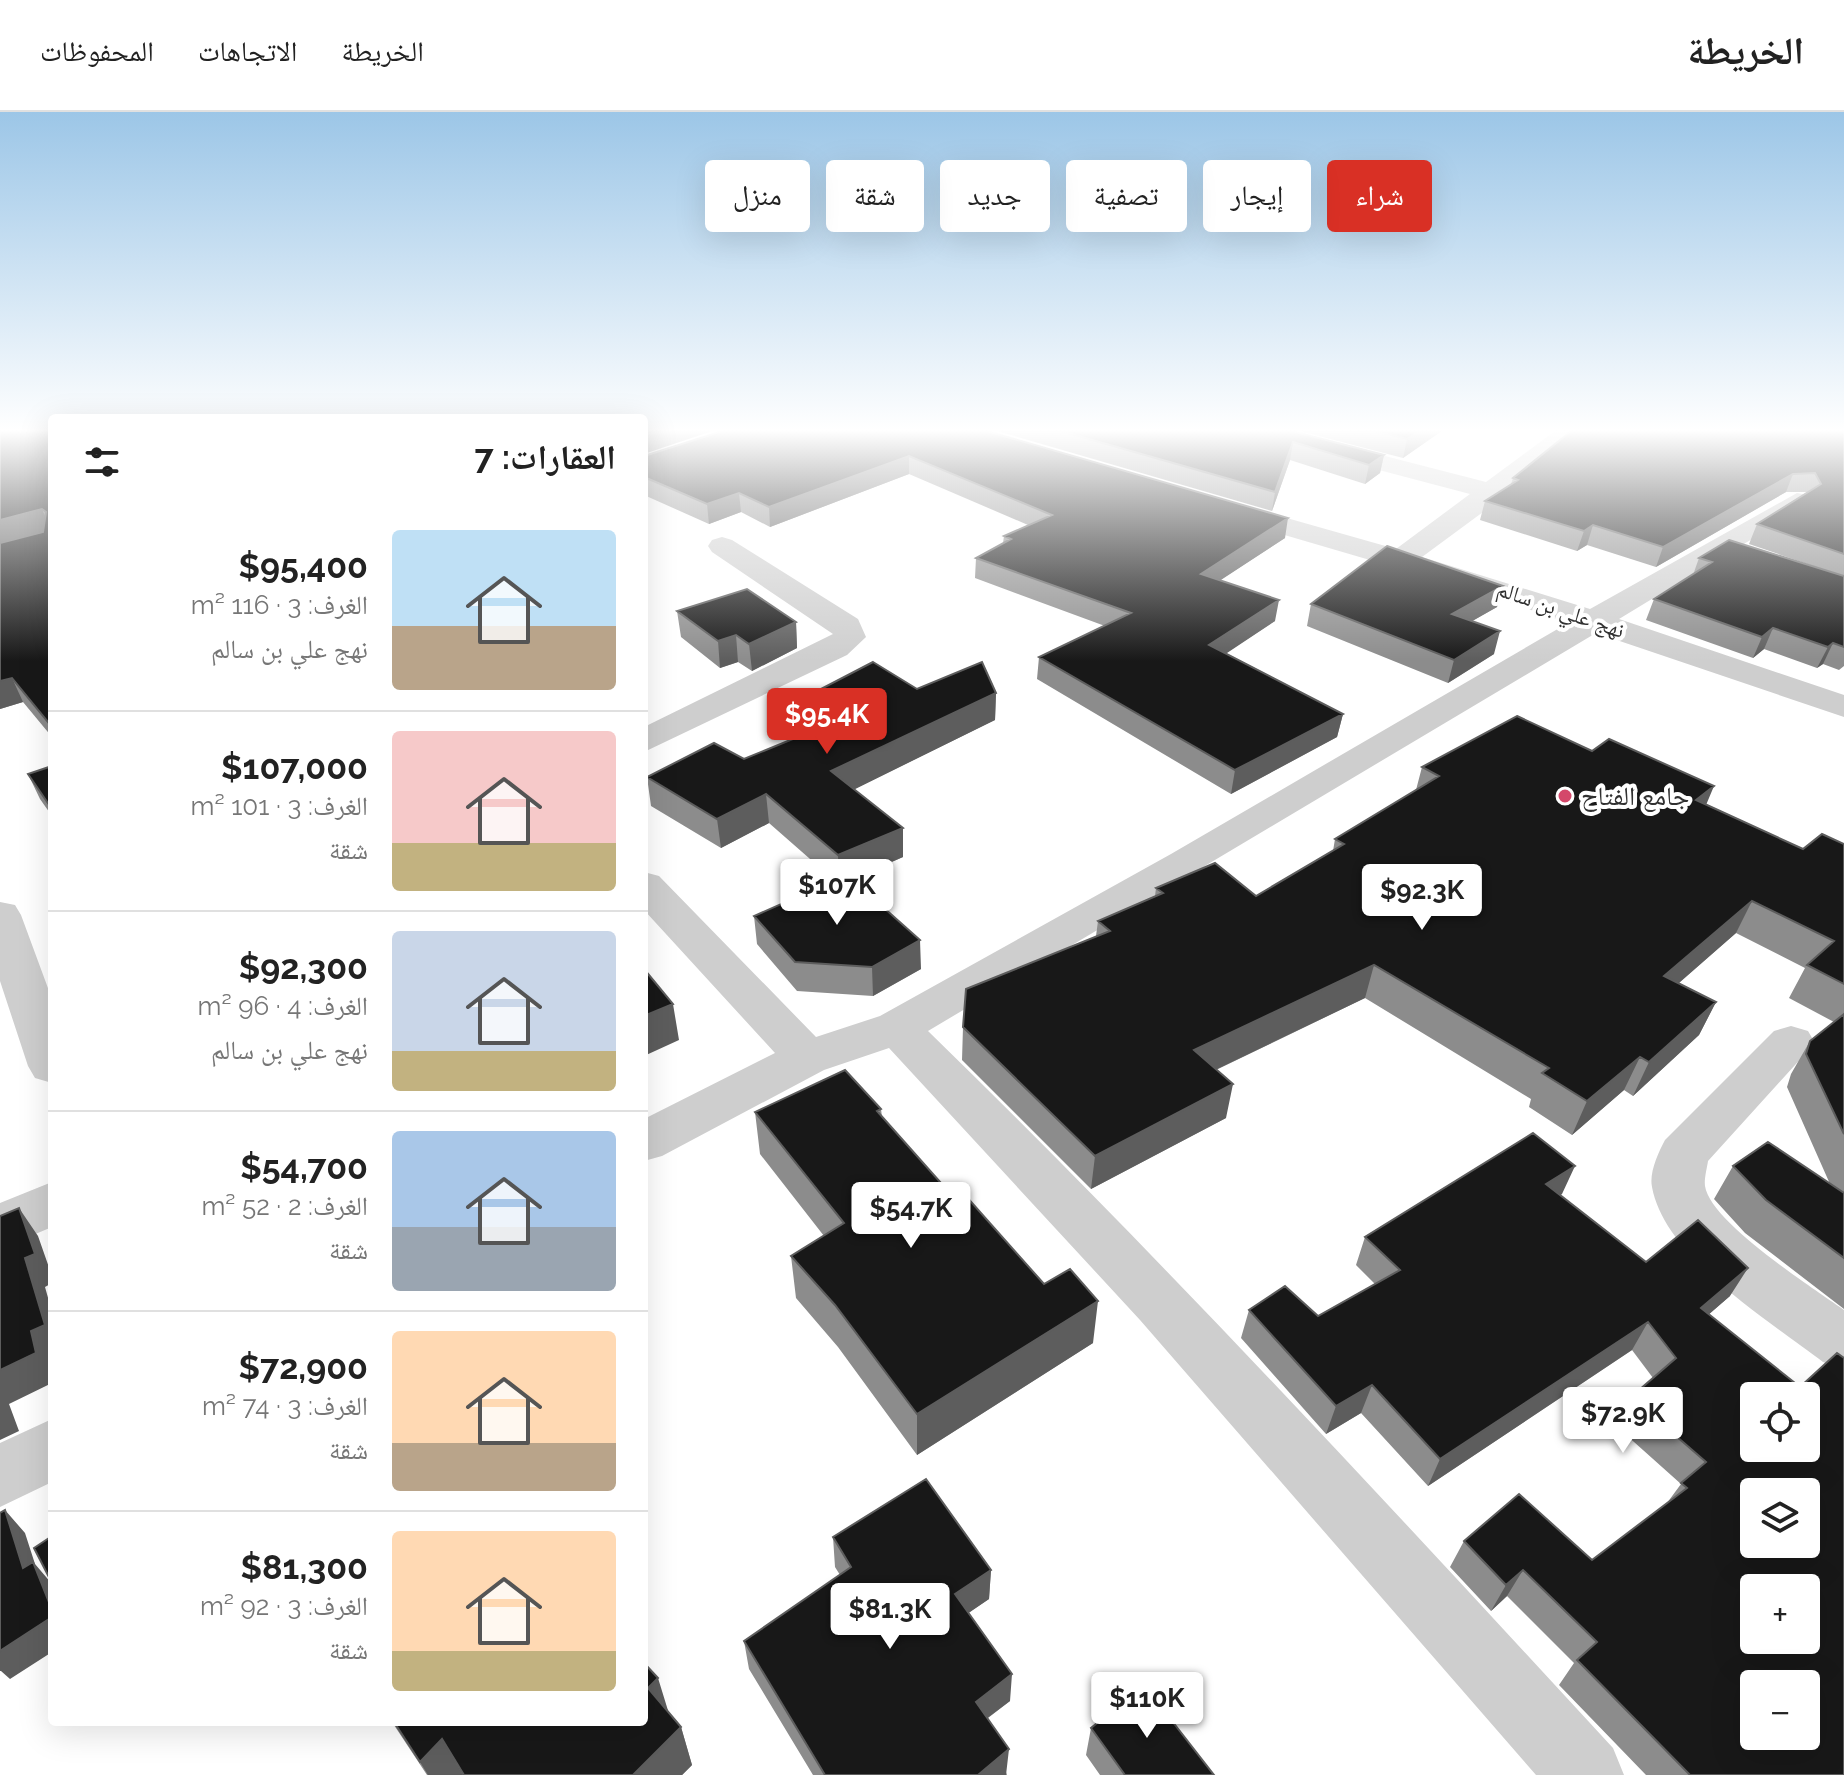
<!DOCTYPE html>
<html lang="ar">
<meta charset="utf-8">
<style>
body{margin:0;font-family:Raleway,"Noto Naskh Arabic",sans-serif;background:#f2f2f2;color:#222;direction:rtl;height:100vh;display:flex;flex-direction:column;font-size:30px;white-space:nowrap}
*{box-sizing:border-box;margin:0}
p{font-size:26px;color:#767676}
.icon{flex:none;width:44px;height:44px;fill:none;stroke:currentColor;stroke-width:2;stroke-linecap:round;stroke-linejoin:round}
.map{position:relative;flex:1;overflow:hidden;direction:ltr}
.sheet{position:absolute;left:48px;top:302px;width:600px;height:1312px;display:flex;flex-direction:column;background:#fff;border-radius:8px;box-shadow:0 8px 32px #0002;direction:rtl}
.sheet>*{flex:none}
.banner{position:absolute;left:672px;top:48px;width:760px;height:72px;direction:rtl;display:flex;gap:16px}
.fabs{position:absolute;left:1740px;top:1270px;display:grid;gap:16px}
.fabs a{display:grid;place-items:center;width:80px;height:80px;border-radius:8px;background:#fff;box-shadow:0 8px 32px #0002;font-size:40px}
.price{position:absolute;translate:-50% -68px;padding:0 18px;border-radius:8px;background:#fff;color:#222;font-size:26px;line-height:52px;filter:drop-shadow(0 2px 4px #0008)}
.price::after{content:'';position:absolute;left:50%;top:48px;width:24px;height:18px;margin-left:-12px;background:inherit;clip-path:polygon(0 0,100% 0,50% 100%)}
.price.on{background:#d93025;color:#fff}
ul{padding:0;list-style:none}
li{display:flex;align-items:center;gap:24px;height:200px;padding:0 32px}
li+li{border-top:2px solid #e0e0e0}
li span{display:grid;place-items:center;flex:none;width:224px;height:160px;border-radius:8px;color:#555}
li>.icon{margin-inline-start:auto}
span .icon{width:96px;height:96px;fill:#fffc;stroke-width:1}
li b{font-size:34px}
h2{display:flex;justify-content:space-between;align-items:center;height:96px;padding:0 32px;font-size:34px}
.pill{padding:0 28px;border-radius:8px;background:#fff;box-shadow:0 8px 32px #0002;font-size:28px;line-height:72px}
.pill.on{background:#d93025;color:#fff}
header{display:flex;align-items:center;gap:48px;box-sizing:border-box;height:112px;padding:0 40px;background:#fff;border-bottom:2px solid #e0e0e0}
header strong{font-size:38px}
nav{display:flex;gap:44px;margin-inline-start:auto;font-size:28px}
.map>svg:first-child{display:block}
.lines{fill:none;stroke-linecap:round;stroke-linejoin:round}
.street{fill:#cecece;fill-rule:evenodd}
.wall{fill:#8c8c8c}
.shaded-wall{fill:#5d5d5d}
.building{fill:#181818;stroke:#5d5d5d;stroke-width:2;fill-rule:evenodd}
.poi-dot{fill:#d4486a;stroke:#fff;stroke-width:3}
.labels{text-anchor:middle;stroke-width:8;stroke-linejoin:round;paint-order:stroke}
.far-street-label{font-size:22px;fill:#313131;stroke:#fff}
.poi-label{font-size:26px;fill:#313131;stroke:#fff;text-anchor:start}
</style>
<header>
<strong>الخريطة</strong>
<nav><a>الخريطة</a><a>الاتجاهات</a><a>المحفوظات</a></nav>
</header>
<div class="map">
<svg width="1844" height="1663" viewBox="0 0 1844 1663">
<rect width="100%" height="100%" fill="#fff"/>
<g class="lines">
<path class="street" d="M1236 316H1276L1486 370 1559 316H1586L1502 386 1422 445 1590 497 1797 381 1807 383 1811 389 1807 395 1742 433 1844 466V485L1721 445 1619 507 1844 583V605L1596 521 928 919C1165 1150 1389 1393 1613 1636L1624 1663H1536L1140 1208 889 936 824 958 662 1044 644 1049V1007L775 941 644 798V760L659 764 816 925 880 904 1171 742 1568 511 1486 482 1220 404 1216 398 1220 392 1230 390 1396 437 1470 382 1239 321Z
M722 425 732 428 858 507 866 525 847 543 644 640V615L833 522 712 440 708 434 712 428Z
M0 790 15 793 21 803 52 887V971L35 966 28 954 0 869Z
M1791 914 1808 919 1815 931 1708 1049C1707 1056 1704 1067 1705 1074 1710 1110 1813 1176 1844 1198V1258L1823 1250C1770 1209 1665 1146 1652 1075 1649 1061 1658 1041 1665 1028L1774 919Z
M52 1070V1115L0 1137V1091Z
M52 1307V1370L0 1395V1331Z"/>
</g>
<path class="wall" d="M0 316H23L10 317 27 318 52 316V625L23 590 0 597Z
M976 316 1285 426 1220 468 1275 509 1226 541 1343 602 1337 625 1231 682 1037 567 1039 545 1105 514 975 466 976 446 1003 431 1004 424 1028 413 909 362 770 415 741 400 709 412 644 383V344Z
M987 316H1280L1384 343 1380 361 1365 372 1290 348 1272 399Z
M1288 316H1446L1403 346Z
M1844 316V554L1839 558 1823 552 1817 556 1764 537 1753 546 1646 508 1654 487 1693 463 1699 446 1828 459 1749 432 1757 412 1807 380H1786L1656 455 1587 433 1577 439 1480 408 1485 389 1511 372 1513 366Z
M1503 474 1497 495 1472 509 1494 542 1448 571 1307 514 1311 492Z
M677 499 796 510 797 536 752 559 738 550 720 556 681 525Z
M917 577 996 581 995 608 854 677 903 745 852 767 921 857 873 884 797 879 757 832 754 804 834 768 769 711 721 736 651 694 647 665 744 647 829 612 818 606 817 579Z
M52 654V704L40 687 28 662Z
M1422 655 1706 692 1803 737 1844 732V1197L1745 1121 1714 1087 1733 1054 1830 1072 1787 975 1791 962 1810 929 1834 910 1789 886 1805 856 1736 821 1679 871 1716 890 1699 923 1633 984 1624 978 1572 1023 1529 995 1531 987 1365 886 1216 958 1226 1006 1091 1077 962 948 963 915 1096 824 1098 809 1155 784 1156 776 1256 784 1333 739 1335 727 1416 678Z
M881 997 882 1005 956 1088 1093 1231 917 1343 838 1235 796 1186 791 1144 824 1124 760 1042 755 1000Z
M1562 1082 1560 1083 1646 1150 1730 1184 1709 1202 1844 1663H1646L1559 1573 1574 1551 1507 1484 1491 1499 1450 1455 1464 1429 1592 1448 1667 1391 1681 1372 1615 1313 1631 1285 1653 1266 1632 1238 1428 1374 1361 1301 1326 1322 1241 1226 1249 1198 1318 1204 1375 1172 1356 1153 1365 1125Z
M833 1425 991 1458 989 1487 968 1501 1010 1589 988 1606 1007 1663H813L749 1557 744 1529 840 1463 835 1455Z
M668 1599 681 1615 692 1653 682 1663H427L392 1610H644Z
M1091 1616 1214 1663H1100L1086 1643Z"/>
<path class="shaded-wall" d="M665 316H721L644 342V323Z
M1424 316H1446L1403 346 1407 327Z
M1293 330 1290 348 1272 399 1275 380Z
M1384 343 1380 361 1365 372 1369 353Z
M909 344V362L770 415 769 395Z
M1793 362 1786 380 1656 455 1663 435Z
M739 381 741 400 709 412 707 392Z
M42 397 51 418 0 432V408Z
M1288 406 1285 426 1198 483 1201 462Z
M1593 413 1587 433 1577 439 1584 419Z
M1503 474 1497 495 1446 524 1452 502Z
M1279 488 1275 509 1206 555 1209 533Z
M796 510 797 536 752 559 749 532Z
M1773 516 1764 537 1753 546 1762 525Z
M1500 519 1494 542 1448 571 1454 548Z
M736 523 738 550 720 556 718 529Z
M1833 531 1823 552 1817 556 1828 535Z
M12 566 23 590 0 597V569Z
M996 581 995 608 833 688 831 659Z
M1343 602 1337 625 1231 682 1235 658Z
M1714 674 1701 705 1696 688Z
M766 682 769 711 721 736 717 707Z
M903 716V745L839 773 838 743Z
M1752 789 1736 821 1649 897 1664 864Z
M920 828 921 857 873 884 872 855Z
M1374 853 1365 886 1188 971 1194 938Z
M1716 890 1699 923 1633 984 1649 950Z
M673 892 679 928 644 944V904Z
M1640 945 1624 978 1572 1023 1587 989Z
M1233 972 1226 1006 1091 1077 1095 1044Z
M1575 1054 1562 1082 1533 1101 1546 1072Z
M19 1096 38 1124 52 1164V1171L45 1175 52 1200V1247H51L52 1271 9 1292 19 1319 0 1328V1258L31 1219 25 1146Z
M1748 1156 1730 1184 1684 1224 1701 1196Z
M1098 1189 1093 1231 917 1343V1302Z
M1648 1210 1632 1238 1428 1374 1440 1347Z
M1372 1273 1361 1301 1326 1322 1336 1294Z
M5 1398 25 1421 35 1452 52 1472V1498L23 1456Z
M991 1458 989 1487 954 1511 955 1482Z
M1523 1458 1507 1484 1491 1499 1506 1473Z
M52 1505V1540L10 1567 1 1559H0V1539Z
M1012 1562 1010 1589 974 1616 976 1590Z
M658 1566 670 1605 648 1576Z
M681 1615 692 1653 682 1663H633Z
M442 1627 463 1663H428L420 1650Z
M1009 1637 1006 1663H978Z"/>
<path class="building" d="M0 316 27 318 36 316H52V615L12 566 0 569V431L43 420 46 400 42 397 0 408Z
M644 316H665L644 323Z
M732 316H976L1288 406 1201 462 1279 488 1209 533 1343 602 1235 658 1039 545 1131 501 976 446 1011 427 1004 424 1052 403 909 344 769 395 739 381 707 392 644 365V344Z
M1050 316H1280L1384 343 1369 353 1293 330 1275 380Z
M1362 316H1424L1407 327Z
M1575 316H1844V442L1757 412 1821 372 1815 361 1793 362 1663 435 1593 413 1584 419 1485 389 1518 368 1513 366Z
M1729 428 1844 464V535L1833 531 1828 535 1773 516 1762 525 1654 487 1712 450 1699 446Z
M1387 434 1503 474 1452 502 1500 519 1454 548 1311 492Z
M747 477 796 510 749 532 736 523 718 529 677 499Z
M873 550 917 577 982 550 996 581 831 659 903 716 838 743 766 682 717 707 647 665 714 631 744 647 856 601 817 579Z
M1517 604 1592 639 1609 627 1714 674 1696 688 1803 737 1822 722 1844 732V872L1807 853 1834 829 1752 789 1664 864 1716 890 1649 950 1640 945 1587 989 1542 961 1549 956 1374 853 1194 938 1233 972 1095 1044 963 915 966 877 1110 819 1098 809 1163 781 1156 776 1215 751 1256 784 1344 732 1335 727 1439 664 1422 655Z
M52 654V697L28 662Z
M847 763 920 828 872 855 795 850 754 804Z
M644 857 673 892 644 904Z
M1844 902V1022L1806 942 1810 929Z
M845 958 881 997 877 999 956 1088 965 1083 1044 1172 1070 1157 1098 1189 917 1302 835 1193 791 1144 844 1111 755 1000Z
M1533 1021 1575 1054 1546 1072 1646 1150 1698 1108 1748 1156 1701 1196 1800 1275 1837 1241 1844 1246V1663H1690L1577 1548 1597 1530 1523 1458 1506 1473 1464 1429 1519 1382 1592 1448 1687 1376 1681 1371 1706 1350 1631 1285 1676 1246 1648 1210 1440 1347 1372 1273 1336 1294 1249 1198 1285 1174 1318 1204 1400 1158 1365 1125ZM1754 1284H1806V1336H1754ZM1754 1380H1806V1432H1754ZM1754 1476H1806V1528H1754ZM1754 1572H1806V1624H1754Z
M1768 1030 1844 1081V1146L1766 1088 1733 1054Z
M19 1096 35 1142 25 1146 45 1213 31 1219 36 1241 0 1258V1104Z
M926 1367 991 1458 955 1482 1012 1562 976 1590 1009 1637 978 1663H825L744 1529 851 1455 833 1425Z
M5 1398 23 1456 33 1450 52 1498V1505L0 1539V1401Z
M52 1424V1471L34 1436Z
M644 1551 658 1566 648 1576 681 1615 633 1663H464L442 1627 420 1650 394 1610H644Z
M1144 1573 1214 1663H1125L1091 1616Z"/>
<linearGradient id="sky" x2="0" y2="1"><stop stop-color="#9cc6e7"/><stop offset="0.58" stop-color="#fff"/><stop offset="1" stop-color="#fff" stop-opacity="0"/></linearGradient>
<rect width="1844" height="549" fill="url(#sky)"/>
<circle class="poi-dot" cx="1565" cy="684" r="8"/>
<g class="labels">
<g class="far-street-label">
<text transform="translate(1561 497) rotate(19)" y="8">نهج علي بن سالم</text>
</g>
<g class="poi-label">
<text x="1581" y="693">جامع الفتاح</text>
</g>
</g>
</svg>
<div class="fabs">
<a><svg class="icon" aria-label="locate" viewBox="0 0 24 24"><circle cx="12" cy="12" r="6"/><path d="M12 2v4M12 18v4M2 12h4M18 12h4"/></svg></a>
<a><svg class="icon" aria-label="layers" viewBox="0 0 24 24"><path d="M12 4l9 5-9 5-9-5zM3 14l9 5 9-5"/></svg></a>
<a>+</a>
<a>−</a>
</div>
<b class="price on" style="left:827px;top:644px">$95.4K</b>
<b class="price" style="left:837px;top:815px">$107K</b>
<b class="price" style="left:1422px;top:820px">$92.3K</b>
<b class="price" style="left:911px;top:1138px">$54.7K</b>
<b class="price" style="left:1623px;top:1343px">$72.9K</b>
<b class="price" style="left:890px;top:1539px">$81.3K</b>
<b class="price" style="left:1147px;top:1628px">$110K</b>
<div class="banner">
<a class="pill on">شراء</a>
<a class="pill">إيجار</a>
<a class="pill">تصفية</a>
<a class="pill">جديد</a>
<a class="pill">شقة</a>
<a class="pill">منزل</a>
</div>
<section class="sheet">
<h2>العقارات: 7<svg class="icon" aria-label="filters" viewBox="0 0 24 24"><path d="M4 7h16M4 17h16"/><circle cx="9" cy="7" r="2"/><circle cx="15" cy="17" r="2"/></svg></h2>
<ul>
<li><span style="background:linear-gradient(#bfe0f5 60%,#b9a48a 0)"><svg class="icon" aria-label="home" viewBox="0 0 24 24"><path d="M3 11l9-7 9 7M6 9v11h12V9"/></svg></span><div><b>$95,400</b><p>الغرف: 3 · 116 m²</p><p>نهج علي بن سالم</p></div></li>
<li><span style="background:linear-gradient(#f6c9c9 70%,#c2b280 0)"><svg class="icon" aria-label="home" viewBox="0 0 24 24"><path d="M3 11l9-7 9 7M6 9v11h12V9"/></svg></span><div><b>$107,000</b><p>الغرف: 3 · 101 m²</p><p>شقة</p></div></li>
<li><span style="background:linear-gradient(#c9d6e8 75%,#c2b280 0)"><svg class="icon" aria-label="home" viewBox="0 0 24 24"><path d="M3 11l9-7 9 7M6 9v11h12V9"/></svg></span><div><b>$92,300</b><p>الغرف: 4 · 96 m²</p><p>نهج علي بن سالم</p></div></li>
<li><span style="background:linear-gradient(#a9c7e8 60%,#9aa5b1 0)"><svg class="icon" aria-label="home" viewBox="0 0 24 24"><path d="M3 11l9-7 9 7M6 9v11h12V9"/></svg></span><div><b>$54,700</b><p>الغرف: 2 · 52 m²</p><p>شقة</p></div></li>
<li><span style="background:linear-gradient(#ffd9b3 70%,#b9a48a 0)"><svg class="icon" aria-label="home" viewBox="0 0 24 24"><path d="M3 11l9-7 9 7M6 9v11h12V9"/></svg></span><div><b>$72,900</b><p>الغرف: 3 · 74 m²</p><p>شقة</p></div></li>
<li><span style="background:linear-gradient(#ffd9b3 75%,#c2b280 0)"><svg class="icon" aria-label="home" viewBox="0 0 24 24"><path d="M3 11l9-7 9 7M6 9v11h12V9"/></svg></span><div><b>$81,300</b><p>الغرف: 3 · 92 m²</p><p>شقة</p></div></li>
</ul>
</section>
</div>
